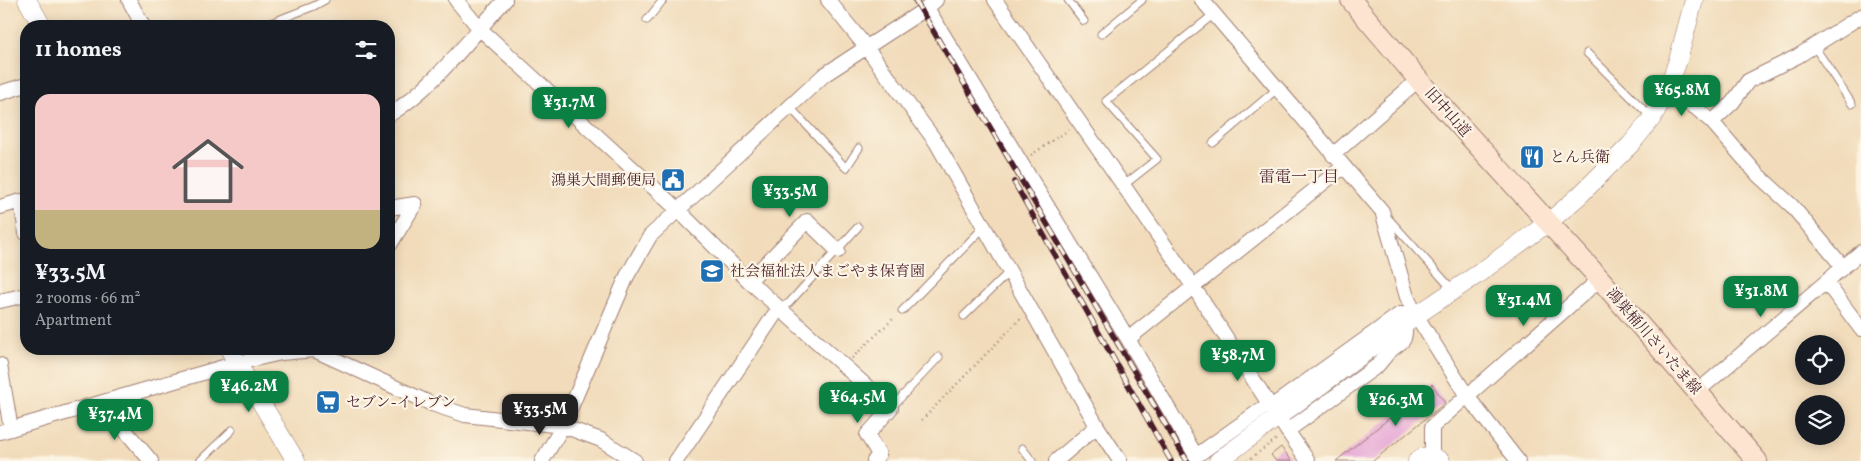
<!DOCTYPE html>
<meta charset="utf-8">
<style>
body{margin:0;font-family:Vollkorn,"Noto Serif JP",serif;background:#242831;color:#f1f3f6;height:100vh;display:flex;flex-direction:column;font-size:19px;white-space:nowrap}
*{box-sizing:border-box;margin:0}
p{font-size:16px;color:#9ea1a6}
.icon{flex:none;width:28px;height:28px;fill:none;stroke:currentColor;stroke-width:2;stroke-linecap:round;stroke-linejoin:round}
.map{position:relative;flex:1;overflow:hidden}
.panel{position:absolute;left:20px;top:20px;width:375px;height:335px;display:flex;flex-direction:column;background:#171b24;border-radius:20px;box-shadow:0 2px 12px #0003}
.panel>*{flex:none}
.controls{position:absolute;left:1795px;top:335px;display:grid;gap:10px}
.controls a{display:grid;place-items:center;width:50px;height:50px;border-radius:50%;background:#171b24;box-shadow:0 2px 12px #0003;font-size:25px}
.price{position:absolute;translate:-50% -42px;padding:0 11px;border-radius:10px;background:#0b8043;color:#fff;font-size:16px;line-height:32px;filter:drop-shadow(0 1px 2px #0008)}
.price::after{content:'';position:absolute;left:50%;top:30px;width:15px;height:11px;margin-left:-8px;background:inherit;clip-path:polygon(0 0,100% 0,50% 100%)}
.price.active{background:#222;color:#fff}
ul{padding:0;list-style:none}
li{display:grid;align-content:center;gap:10px;height:265px;padding:0 15px}
li+li{border-top:1px solid #363941}
li span{display:grid;place-items:center;height:155px;border-radius:15px;color:#555}
li>.icon{margin-inline-start:auto}
span .icon{width:90px;height:90px;fill:#fffc;stroke-width:1}
li b{font-size:21px}
h2{display:flex;justify-content:space-between;align-items:center;height:60px;padding:0 15px;font-size:21px}
.map>svg:first-child{display:block}
.building{fill:#e4a0d5}
.lines{fill:none;stroke-linecap:round;stroke-linejoin:round}
.service-casing{stroke:#9e7d72;stroke-width:9}
.minor-casing{stroke:#9e7d72;stroke-width:16}
.tertiary-casing{stroke:#9e7d72;stroke-width:19}
.secondary-casing{stroke:#9e7d72;stroke-width:22}
.path{stroke:#9e7d72;stroke-width:2.5;stroke-dasharray:1 4;stroke-linecap:butt}
.service{stroke:#fff;stroke-width:7}
.minor{stroke:#fff;stroke-width:14}
.tertiary{stroke:#fff;stroke-width:18}
.secondary{stroke:#fde4d1;stroke-width:20}
.rail-casing{stroke:#4a1f2b;stroke-width:5.5}
.rail{stroke:#fcf5e5;stroke-width:4;stroke-dasharray:11;stroke-linecap:butt}
.labels{text-anchor:middle;stroke-width:4.5;stroke-linejoin:round;paint-order:stroke}
.street-label{font-size:15px;fill:#4a1f2b;stroke:#fcf5e5}
.poi-label{font-size:15px;fill:#4a1f2b;stroke:#fcf5e5;text-anchor:start}
.neighbourhood-label{font-size:16px;fill:#4a1f2b;stroke:#fcf5e5}
</style>
<div class="map">
<svg width="1861" height="461" viewBox="0 0 1861 461">
<rect width="100%" height="100%" fill="#fcf5e5"/>
<filter id="ink" filterUnits="userSpaceOnUse"><feTurbulence type="fractalNoise" baseFrequency=".02" numOctaves="2"/><feDisplacementMap in="SourceGraphic" scale="10" xChannelSelector="R" yChannelSelector="G"/><feConvolveMatrix kernelMatrix="1 2 1 2 8 2 1 2 1" color-interpolation-filters="sRGB"/></filter>
<filter id="wash" filterUnits="userSpaceOnUse"><feTurbulence type="fractalNoise" baseFrequency=".0096" numOctaves="4" result="noise"/><feDisplacementMap in="SourceGraphic" scale="20" xChannelSelector="R" yChannelSelector="G"/><feGaussianBlur stdDeviation="1.12" result="paint"/><feColorMatrix in="noise" values="0 0 0 0 0 0 0 0 0 0 0 0 0 0 0 0 0 1.4 0 .05"/><feComposite in="paint" operator="in"/></filter>
<g filter="url(#wash)">
<rect width="100%" height="100%" fill="#f1dbba"/>
<g id="blocks">
<path class="building" d="M1432 384 1445 403 1373 461H1336Z
M1281 447 1292 461H1276L1271 455Z"/>
</g>
</g>
<g filter="url(#ink)">
<use href="#blocks" fill-opacity="0" stroke="#9e7d72" stroke-width="1"/>
<g class="lines">
<defs>
<path id="service" d="M1068 0 1084 21
M647 20 663 0
M263 26 314 6 325 0
M1101 34 1142 0
M1814 46 1852 104
M1587 53 1652 118
M789 106 846 168 859 148
M1213 143 1277 89
M1124 185 1157 159 1106 101 1214 14
M1387 217 1453 290
M779 308 789 303 858 227
M902 311 984 227
M964 316 1009 272
M891 408 939 357
M1022 448 1032 461
M200 461 232 430"/>
<path id="minor" d="M129 0 143 26
M456 0 479 28 677 209 749 281 891 408 867 435 879 454 874 461
M828 0 866 47 936 142 1097 426 1120 461
M995 0 1193 286 1271 407 1308 461
M1202 0 1382 211 1407 297 1416 315 1467 396 1518 461
M927 8 1128 339
M1667 91 1696 108 1712 122 1758 175 1792 206 1843 267
M0 93 26 85
M389 115C434 87 469 39 505 0
M1712 122 1733 102 1748 81 1798 56 1861 16
M1333 155 1419 79
M0 207 21 201 26 233
M389 208 415 204 389 246
M749 281 807 221 838 251
M1826 282 1861 329
M0 301 26 295
M0 365 11 429
M1698 391 1861 252
M102 403 151 461
M1269 404 1196 456 1128 339 1343 167
M1271 407 1400 314 1416 315
M1287 431 1377 366C1381 362 1384 357 1388 353 1402 339 1406 346 1405 323
M0 432 237 363 281 353 314 350 432 404 465 415 563 426 601 440 635 461
M1432 456V427L1600 279
M542 461 563 426 627 276 650 236 824 75 927 8 936 0
M676 461 779 308
M1056 461 1097 426"/>
<path id="tertiary" d="M27 0 42 26
M229 349 296 461
M1283 413 1405 323 1478 274 1549 222 1580 195 1631 144 1652 118 1667 91 1678 60 1694 0
M1218 461 1274 420
M1417 461C1426 454 1432 455 1441 461"/>
<path id="secondary" d="M1351 0 1428 91 1600 279 1757 461"/>
</defs>
<use href="#service" class="service-casing"/>
<use href="#minor" class="minor-casing"/>
<use href="#tertiary" class="tertiary-casing"/>
<use href="#secondary" class="secondary-casing"/>
<path class="path" d="M1031 155 1070 129
M852 358 895 317
M922 420 1021 318
M1247 461 1278 438"/>
<use href="#service" class="service"/>
<use href="#minor" class="minor"/>
<use href="#tertiary" class="tertiary"/>
<use href="#secondary" class="secondary"/>
<defs>
<path id="rail" d="M915 0 1187 461
M1014 182 1171 461"/>
</defs>
<use href="#rail" class="rail-casing"/>
<use href="#rail" class="rail"/>
</g>
</g>
<defs>
<symbol id="restaurant-square" viewBox="-11 -11 22 22"><rect x="-9" y="-9" width="18" height="18" rx="4" fill="#1f6fb2" stroke="#fcf5e5"/><path d="M-5-6h1v4h1v-4h1v4h1v-4h1v5L-1.5 .5V6h-2V.5L-5-1ZM5-6V6H3V1.5H1.5Q1.5-4 5-6Z" fill="#fff"/></symbol>
<symbol id="civic-square" viewBox="-11 -11 22 22"><rect x="-9" y="-9" width="18" height="18" rx="4" fill="#1f6fb2" stroke="#fcf5e5"/><path d="M-.6-6.5H3V-4.5H.6V-3L4-1V1h2V6H-6V1h2V-1L-.6-3ZM-1.2 2.5V6h2.4V2.5Z" fill="#fff"/></symbol>
<symbol id="school-square" viewBox="-11 -11 22 22"><rect x="-9" y="-9" width="18" height="18" rx="4" fill="#1f6fb2" stroke="#fcf5e5"/><path d="M0-5L7-2L0 1L-7-2ZM-4 1L0 2.5L4 1V4Q0 6-4 4Z" fill="#fff"/></symbol>
<symbol id="supermarket-square" viewBox="-11 -11 22 22"><rect x="-9" y="-9" width="18" height="18" rx="4" fill="#1f6fb2" stroke="#fcf5e5"/><path d="M-6-5.5h2.5l.6 2H6L4.5 2H-2.5L-4.4-4H-6ZM-1.5 3.2a1.3 1.3 0 1 0 .1 0ZM3 3.2a1.3 1.3 0 1 0 .1 0Z" fill="#fff"/></symbol>
</defs>
<g fill-rule="evenodd">
<use href="#restaurant-square" x="1518" y="143" width="28" height="28"/>
<use href="#civic-square" x="659" y="166" width="28" height="28"/>
<use href="#school-square" x="698" y="257" width="28" height="28"/>
<use href="#supermarket-square" x="314" y="388" width="28" height="28"/>
</g>
<g class="labels">
<g class="street-label">
<text transform="translate(1448 112) rotate(48)" y="5">旧中山道</text>
<text transform="translate(1654 341) rotate(49)" y="5">鴻巣桶川さいたま線</text>
</g>
<g class="poi-label">
<text x="1550" y="162">とん兵衛</text>
<text x="656" y="185" text-anchor="end">鴻巣大間郵便局</text>
<text x="730" y="276">社会福祉法人まごやま保育園</text>
<text x="346" y="407">セブン-イレブン</text>
</g>
<g class="neighbourhood-label">
<text x="1299" y="182">雷電一丁目</text>
</g>
</g>
</svg>
<div class="controls">
<a><svg class="icon" aria-label="locate" viewBox="0 0 24 24"><circle cx="12" cy="12" r="6"/><path d="M12 2v4M12 18v4M2 12h4M18 12h4"/></svg></a>
<a><svg class="icon" aria-label="layers" viewBox="0 0 24 24"><path d="M12 4l9 5-9 5-9-5zM3 14l9 5 9-5"/></svg></a>
</div>
<b class="price" style="left:1682px;top:117px">¥65.8M</b>
<b class="price" style="left:569px;top:129px">¥31.7M</b>
<b class="price" style="left:790px;top:218px">¥33.5M</b>
<b class="price" style="left:1761px;top:318px">¥31.8M</b>
<b class="price" style="left:1524px;top:327px">¥31.4M</b>
<b class="price" style="left:1238px;top:382px">¥58.7M</b>
<b class="price" style="left:249px;top:413px">¥46.2M</b>
<b class="price" style="left:858px;top:424px">¥64.5M</b>
<b class="price" style="left:1396px;top:427px">¥26.3M</b>
<b class="price active" style="left:540px;top:436px">¥33.5M</b>
<b class="price" style="left:115px;top:441px">¥37.4M</b>
<section class="panel">
<h2>11 homes<svg class="icon" aria-label="filters" viewBox="0 0 24 24"><path d="M4 7h16M4 17h16"/><circle cx="9" cy="7" r="2"/><circle cx="15" cy="17" r="2"/></svg></h2>
<ul>
<li><span style="background:linear-gradient(#f6c9c9 75%,#c2b280 0)"><svg class="icon" aria-label="home" viewBox="0 0 24 24"><path d="M3 11l9-7 9 7M6 9v11h12V9"/></svg></span><div><b>¥33.5M</b><p>2 rooms · 66 m²</p><p>Apartment</p></div></li>
</ul>
</section>
</div>
